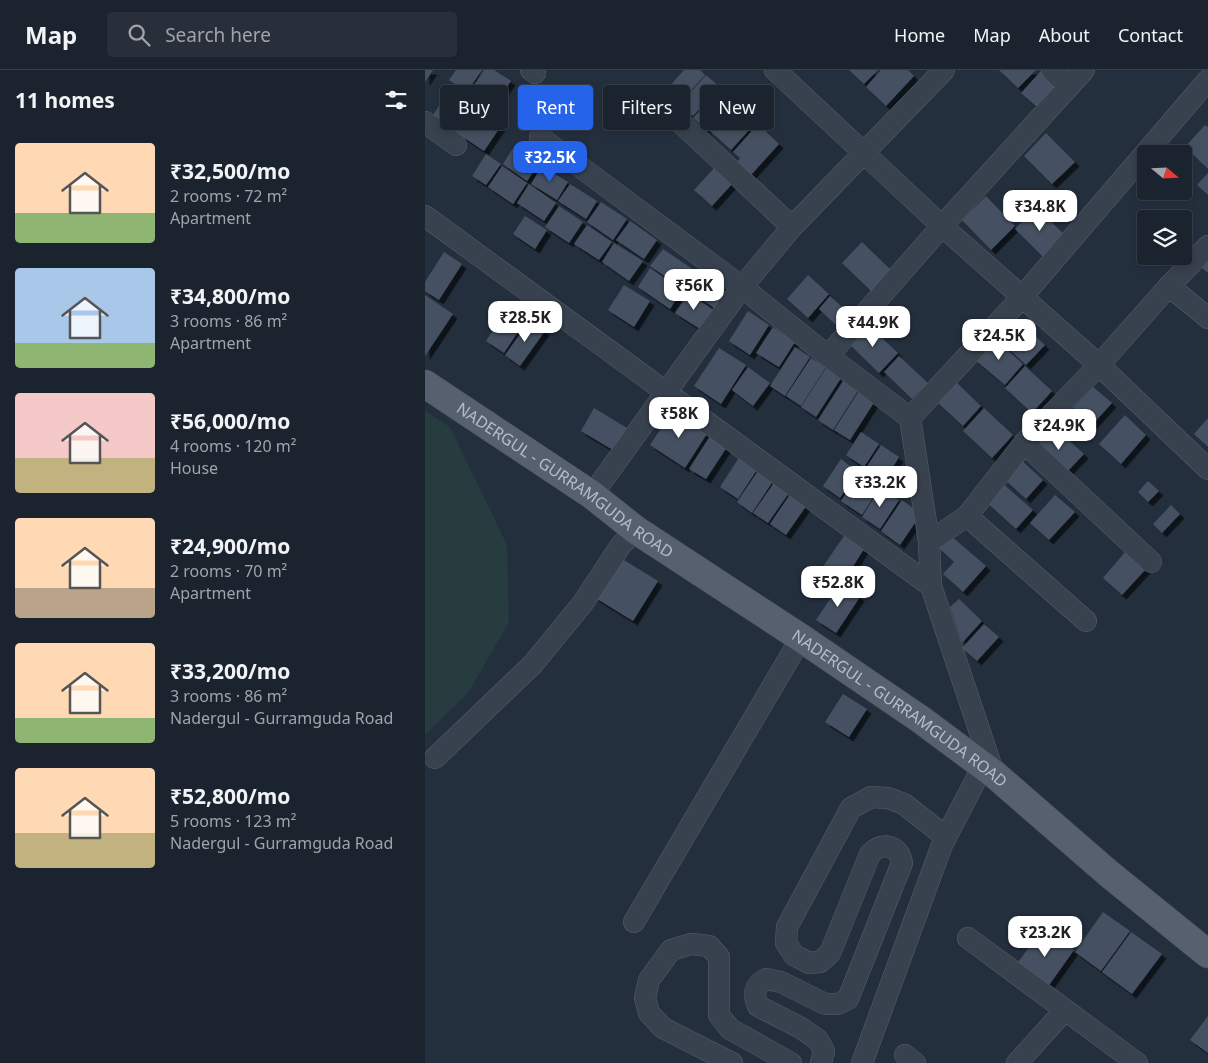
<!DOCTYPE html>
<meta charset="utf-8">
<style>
body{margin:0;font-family:"Noto Sans",sans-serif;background:#282f3a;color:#f1f3f6;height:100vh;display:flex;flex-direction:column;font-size:19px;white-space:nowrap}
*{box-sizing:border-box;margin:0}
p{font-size:16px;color:#a0a4aa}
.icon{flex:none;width:28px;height:28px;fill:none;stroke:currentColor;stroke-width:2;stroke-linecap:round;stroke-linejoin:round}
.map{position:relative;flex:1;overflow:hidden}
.panel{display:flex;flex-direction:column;background:#1b232e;width:425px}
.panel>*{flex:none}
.guide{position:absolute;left:15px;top:15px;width:475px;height:45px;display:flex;gap:10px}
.needle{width:32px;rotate:109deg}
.tools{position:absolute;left:712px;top:75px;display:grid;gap:10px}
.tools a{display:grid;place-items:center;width:55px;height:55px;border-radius:5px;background:#1b232e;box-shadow:0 2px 8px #0003,0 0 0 1px #39404a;font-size:25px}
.price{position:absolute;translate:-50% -42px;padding:0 11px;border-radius:10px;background:#fff;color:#222;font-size:16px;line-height:32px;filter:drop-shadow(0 1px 2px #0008)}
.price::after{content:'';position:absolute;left:50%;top:30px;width:15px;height:11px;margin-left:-8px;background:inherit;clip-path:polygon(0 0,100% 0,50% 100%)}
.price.on{background:#2563eb;color:#fff}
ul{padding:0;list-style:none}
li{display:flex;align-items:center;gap:15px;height:125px;padding:0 15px}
li span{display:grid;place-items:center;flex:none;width:140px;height:100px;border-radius:5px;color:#555}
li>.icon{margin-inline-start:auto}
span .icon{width:60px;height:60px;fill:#fffc;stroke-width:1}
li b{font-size:21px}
h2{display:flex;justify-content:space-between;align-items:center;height:60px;padding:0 15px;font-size:21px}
.pill{padding:0 18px;border-radius:5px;background:#1b232e;box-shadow:0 2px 8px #0003,0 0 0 1px #39404a;font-size:18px;line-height:45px}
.pill.on{background:#2563eb;color:#fff}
header{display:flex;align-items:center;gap:30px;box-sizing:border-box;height:70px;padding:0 25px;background:#1b232e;border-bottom:1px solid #39404a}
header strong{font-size:24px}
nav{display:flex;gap:28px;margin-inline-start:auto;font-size:18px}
.search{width:350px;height:45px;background:#282f3a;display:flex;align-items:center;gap:12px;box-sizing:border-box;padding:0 18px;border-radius:5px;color:#a0a4aa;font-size:19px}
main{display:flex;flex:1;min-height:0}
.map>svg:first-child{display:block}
.grass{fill:#263c3f}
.building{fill:#455162;filter:url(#shadow)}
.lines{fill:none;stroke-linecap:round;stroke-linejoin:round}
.minor-casing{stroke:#565f6c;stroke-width:22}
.major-casing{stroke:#414a57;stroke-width:29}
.minor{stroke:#38414e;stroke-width:21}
.major{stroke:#56606e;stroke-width:28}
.labels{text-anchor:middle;stroke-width:4.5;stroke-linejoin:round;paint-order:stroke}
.street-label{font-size:16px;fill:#b4bcc9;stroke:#1d2633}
</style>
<header>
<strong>Map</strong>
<div class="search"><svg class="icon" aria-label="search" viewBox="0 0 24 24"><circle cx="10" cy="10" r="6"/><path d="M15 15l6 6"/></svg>Search here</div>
<nav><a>Home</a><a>Map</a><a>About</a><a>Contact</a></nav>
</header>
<main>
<section class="panel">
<h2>11 homes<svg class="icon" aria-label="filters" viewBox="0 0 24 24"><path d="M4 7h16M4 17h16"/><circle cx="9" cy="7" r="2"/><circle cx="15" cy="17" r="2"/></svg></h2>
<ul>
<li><span style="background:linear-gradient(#ffd9b3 70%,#8fb573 0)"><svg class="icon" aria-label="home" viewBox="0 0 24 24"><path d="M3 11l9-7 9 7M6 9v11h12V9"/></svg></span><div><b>₹32,500/mo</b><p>2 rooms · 72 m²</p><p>Apartment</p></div></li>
<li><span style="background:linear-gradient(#a9c7e8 75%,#8fb573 0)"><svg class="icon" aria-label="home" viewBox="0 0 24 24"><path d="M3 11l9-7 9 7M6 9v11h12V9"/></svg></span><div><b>₹34,800/mo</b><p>3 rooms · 86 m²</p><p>Apartment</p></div></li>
<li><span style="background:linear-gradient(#f6c9c9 65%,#c2b280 0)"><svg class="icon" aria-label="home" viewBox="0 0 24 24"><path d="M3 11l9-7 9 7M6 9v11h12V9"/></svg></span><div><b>₹56,000/mo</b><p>4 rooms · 120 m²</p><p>House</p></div></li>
<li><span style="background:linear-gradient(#ffd9b3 70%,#b9a48a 0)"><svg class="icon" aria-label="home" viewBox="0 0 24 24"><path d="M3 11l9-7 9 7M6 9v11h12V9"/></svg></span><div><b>₹24,900/mo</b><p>2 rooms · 70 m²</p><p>Apartment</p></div></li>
<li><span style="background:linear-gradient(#ffd9b3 75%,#8fb573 0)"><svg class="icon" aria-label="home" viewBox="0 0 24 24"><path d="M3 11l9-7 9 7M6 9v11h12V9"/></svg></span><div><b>₹33,200/mo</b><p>3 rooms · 86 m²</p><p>Nadergul - Gurramguda Road</p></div></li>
<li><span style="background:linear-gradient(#ffd9b3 65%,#c2b280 0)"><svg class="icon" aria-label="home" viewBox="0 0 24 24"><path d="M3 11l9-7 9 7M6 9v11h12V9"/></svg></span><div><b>₹52,800/mo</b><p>5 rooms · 123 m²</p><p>Nadergul - Gurramguda Road</p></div></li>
</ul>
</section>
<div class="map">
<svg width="783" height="993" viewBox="0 0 783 993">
<defs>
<filter id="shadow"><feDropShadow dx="4.5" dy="4.5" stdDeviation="0" flood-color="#0009"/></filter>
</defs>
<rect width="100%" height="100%" fill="#242f3e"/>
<path class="grass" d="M0 341 25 357 82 475 84 552 43 623 0 665Z"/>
<path class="building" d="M0 0H8L0 12Z
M31 0H57L42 22 24 10Z
M59 0H69L86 11 66 40 43 24Z
M259 0H275L280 5 256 32 242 19Z
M424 0H453L439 14Z
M456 0H483L489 6 461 36 441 17Z
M574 0H611L593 18Z
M616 1 632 16 612 37 596 23Z
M281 5 295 17 268 46 255 34Z
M27 16 47 30 28 59 8 45Z
M296 17 310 30 282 60 268 48Z
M312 31 333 50 306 80 285 61Z
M48 33 78 53 59 81 29 61Z
M333 54 354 74 326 105 312 92 315 88 308 82Z
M780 55 783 57V99L760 77Z
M621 63 650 92 627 114 599 86Z
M90 75 115 92 102 111 78 94Z
M61 84 76 94 61 115 47 106Z
M77 96 102 113 88 134 63 117Z
M117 96 143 112 132 130 106 114Z
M290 97 308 113 287 136 269 120Z
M783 103V125L772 115Z
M104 114 131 133 119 151 92 133Z
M145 114 172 131 161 149 133 131Z
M561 126 590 156 566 180 537 150Z
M176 132 202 149 188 170 162 152Z
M134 136 158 152 144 173 120 157Z
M611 137 640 165 618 187 590 159Z
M100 146 122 160 110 179 88 164Z
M205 151 232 170 219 189 191 170Z
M162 155 187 172 174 190 149 174Z
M437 172 468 202 448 223 417 193Z
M189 173 218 191 204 211 177 192Z
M238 179 269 200 257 218 225 196Z
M19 182 37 194 14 230 0 221V212Z
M783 190V203L777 198Z
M225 198 257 220 245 239 213 217Z
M383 205 404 224 383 248 362 229Z
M274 206 301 224 291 239 264 221Z
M199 215 225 231 209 257 183 240Z
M264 223 288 240 275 259 250 243Z
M0 225 28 244 0 286Z
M405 226 427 246 415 259 394 239Z
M82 239 100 251 79 283 61 271Z
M323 241 344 255 325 285 304 271Z
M589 246 602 259 583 279 570 266Z
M105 250 120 261 95 296 80 285Z
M442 254 473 283 454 303 423 273Z
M348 257 370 272 354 297 331 283Z
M604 260 620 275 601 295 585 280Z
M569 268 598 294 580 315 549 289Z
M370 277 385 287 360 326 345 316Z
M294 278 321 295 296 334 269 316Z
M474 286 503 313 487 329 459 302Z
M386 288 401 297 376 336 361 326Z
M600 296 627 321 607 343 580 318Z
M323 297 345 313 328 336 307 320Z
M401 298 416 308 391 347 376 337Z
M418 311 433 321 408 360 393 350Z
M530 311 556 336 538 356 511 331Z
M668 317 687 333 667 355 648 338Z
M434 321 450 331 425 370 409 360Z
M169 338 202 358 188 380 156 361Z
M559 338 588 365 567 388 538 361Z
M249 339 283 362 260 398 225 375Z
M700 345 721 365 696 394 674 374Z
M783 348V377L769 364Z
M628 356 659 384 639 405 609 378Z
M436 362 454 374 439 397 421 385Z
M287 363 304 374 281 409 264 399Z
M456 375 474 387 458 413 439 401Z
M315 386 333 398 313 429 295 417Z
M416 389 433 402 415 428 398 416Z
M596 390 618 410 601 429 579 409Z
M337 395 352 405 327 443 312 432Z
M434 403 455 417 437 445 416 431Z
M353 407 368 417 343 453 328 443Z
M723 411 734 421 723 432 713 422Z
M576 412 608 440 591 459 560 431Z
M370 417 386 429 361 465 345 454Z
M455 418 474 430 455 459 437 447Z
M630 425 650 442 624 470 605 453Z
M477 430 496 444 475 475 456 461Z
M746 435 755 444 737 463 728 454Z
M525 465 561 496 538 522 518 504 529 492 514 478Z
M419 466 439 479 418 512 397 498Z
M701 481 721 499 697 525 678 508Z
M194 487 233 511 208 551 169 527Z
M416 513 435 527 411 563 391 550Z
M534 529 557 551 537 573 525 537Z
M559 554 574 567 552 591 537 578Z
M418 624 442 639 424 667 400 652Z
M678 842 705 861 676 901 650 882Z
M618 858 649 880 622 918 591 895Z
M706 862 737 884 707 924 677 902Z
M783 946V983L765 970Z"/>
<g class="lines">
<defs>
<path id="minor" d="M106 0 110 3
M350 0 517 156 674 295 783 399
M627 0 644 17
M227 26 367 157
M0 52 31 75
M115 67 317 217 403 286 485 348 504 472 506 516 569 704
M0 146 506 516
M744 216 783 248
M403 286 517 156 659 0
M485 348 597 227 783 10
M599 373 726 492
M167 425 317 217 367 157 519 0
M542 446 661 551
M504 472 542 446 599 373 674 295 744 216 783 176
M10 688 108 594 158 533 196 475 211 460
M209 852 376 568
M543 868 712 993
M480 985 490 993
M307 993 238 958 224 943 220 928 224 910 246 880 266 874 284 876 294 887V945L305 959 366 993
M396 993 399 981 393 970 376 958 333 936C328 924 329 915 341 909L356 912 400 934H413L423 929 477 793C474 775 458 771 445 784L405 883 395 892 384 893 369 885 361 873 362 857 426 738 446 727 463 728 479 734 521 767
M437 993 517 775 558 696
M592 993 640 940"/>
<g id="major">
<path id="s1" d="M0 314 167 425 211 460 376 568 495 649 569 704 683 803 783 884"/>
</g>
</defs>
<use href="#minor" class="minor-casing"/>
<use href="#major" class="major-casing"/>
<use href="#minor" class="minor"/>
<use href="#major" class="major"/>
</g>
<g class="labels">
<g class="street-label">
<text dy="6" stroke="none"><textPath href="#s1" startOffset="170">NADERGUL - GURRAMGUDA ROAD</textPath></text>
<text dy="6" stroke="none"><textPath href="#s1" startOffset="575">NADERGUL - GURRAMGUDA ROAD</textPath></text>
</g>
</g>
</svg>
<div class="tools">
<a><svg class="needle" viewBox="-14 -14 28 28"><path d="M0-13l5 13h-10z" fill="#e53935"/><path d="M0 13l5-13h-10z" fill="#a0a4aa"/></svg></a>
<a><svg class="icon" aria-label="layers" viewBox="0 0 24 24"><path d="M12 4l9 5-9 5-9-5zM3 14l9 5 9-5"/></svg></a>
</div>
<b class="price on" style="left:125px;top:113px">₹32.5K</b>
<b class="price" style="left:615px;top:162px">₹34.8K</b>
<b class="price" style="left:269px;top:241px">₹56K</b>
<b class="price" style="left:100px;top:273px">₹28.5K</b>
<b class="price" style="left:448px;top:278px">₹44.9K</b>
<b class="price" style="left:574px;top:291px">₹24.5K</b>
<b class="price" style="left:254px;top:369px">₹58K</b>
<b class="price" style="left:634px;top:381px">₹24.9K</b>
<b class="price" style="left:455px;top:438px">₹33.2K</b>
<b class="price" style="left:413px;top:538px">₹52.8K</b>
<b class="price" style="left:620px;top:888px">₹23.2K</b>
<div class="guide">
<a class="pill">Buy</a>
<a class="pill on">Rent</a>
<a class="pill">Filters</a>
<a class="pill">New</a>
</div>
</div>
</main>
